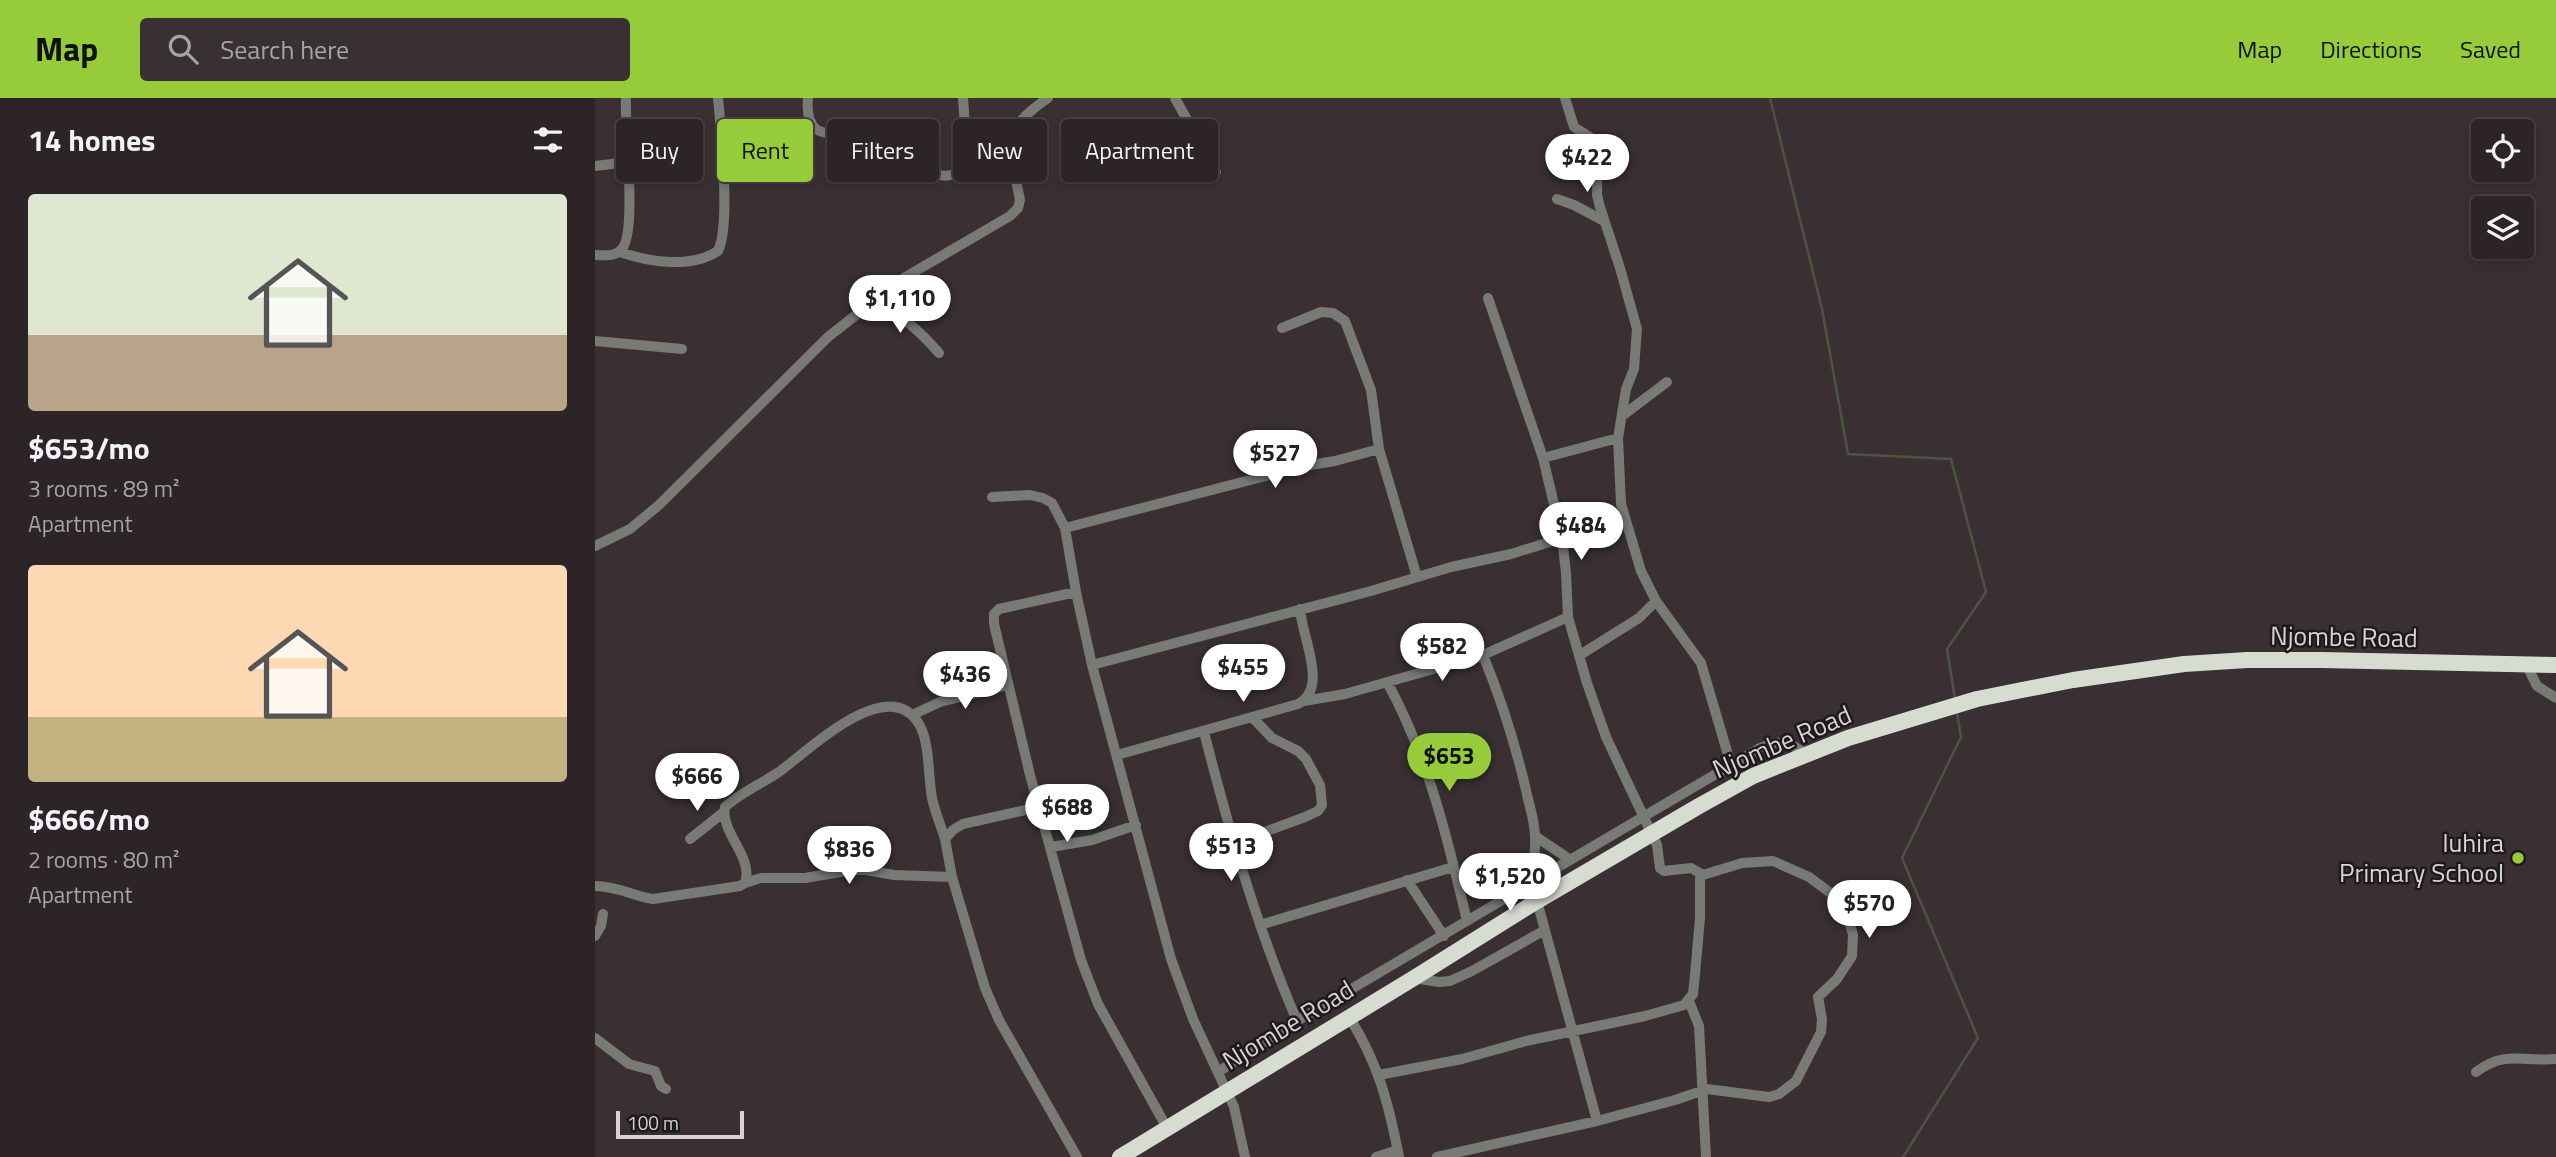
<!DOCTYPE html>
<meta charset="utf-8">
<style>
body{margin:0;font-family:"Titillium Web",sans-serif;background:#383033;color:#f1f3f6;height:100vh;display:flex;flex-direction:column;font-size:26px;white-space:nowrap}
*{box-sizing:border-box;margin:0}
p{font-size:23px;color:#a6a4a7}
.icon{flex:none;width:38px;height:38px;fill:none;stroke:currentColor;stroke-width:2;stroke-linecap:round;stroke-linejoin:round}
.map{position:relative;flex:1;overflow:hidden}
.panel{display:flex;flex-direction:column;background:#2c2427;width:595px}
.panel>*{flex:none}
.hud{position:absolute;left:21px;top:21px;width:665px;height:63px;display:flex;gap:14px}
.buttons{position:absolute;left:1876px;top:21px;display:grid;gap:14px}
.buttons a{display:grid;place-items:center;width:63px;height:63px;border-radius:7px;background:#2c2427;box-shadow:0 4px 10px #0003,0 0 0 2px #484144;font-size:35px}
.scale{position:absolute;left:21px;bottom:18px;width:128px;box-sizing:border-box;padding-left:7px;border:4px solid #d9d2d5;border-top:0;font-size:19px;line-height:24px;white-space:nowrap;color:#d9d2d5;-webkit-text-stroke:5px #1e191b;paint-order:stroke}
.price{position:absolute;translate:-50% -60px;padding:0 16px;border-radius:24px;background:#fff;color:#222;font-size:23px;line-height:46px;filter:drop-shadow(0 2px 4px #0008)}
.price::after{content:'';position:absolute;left:50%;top:42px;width:21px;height:16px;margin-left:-10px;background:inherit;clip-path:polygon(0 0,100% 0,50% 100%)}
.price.on{background:#96cc3a;color:#111}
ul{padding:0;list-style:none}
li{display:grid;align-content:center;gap:14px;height:371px;padding:0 28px}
li span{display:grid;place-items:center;height:217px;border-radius:7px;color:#555}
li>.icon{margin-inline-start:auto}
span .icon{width:126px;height:126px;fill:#fffc;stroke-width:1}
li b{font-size:30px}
h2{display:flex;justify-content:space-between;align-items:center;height:84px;padding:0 28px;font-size:30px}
.pill{padding:0 24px;border-radius:7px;background:#2c2427;box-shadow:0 4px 10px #0003,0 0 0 2px #484144;font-size:24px;line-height:63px}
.pill.on{background:#96cc3a;color:#111}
header{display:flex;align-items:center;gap:42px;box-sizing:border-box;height:98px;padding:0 35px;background:#96cc3a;color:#111}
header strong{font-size:33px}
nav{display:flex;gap:38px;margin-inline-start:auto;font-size:24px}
.search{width:490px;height:63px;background:#383033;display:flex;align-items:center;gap:18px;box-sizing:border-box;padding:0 24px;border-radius:7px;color:#a6a4a7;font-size:26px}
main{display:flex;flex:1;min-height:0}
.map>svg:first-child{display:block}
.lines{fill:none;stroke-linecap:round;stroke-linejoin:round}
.stream{stroke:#4d5341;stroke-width:2.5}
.minor{stroke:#787a75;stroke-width:10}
.highway{stroke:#d7dcd1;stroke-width:16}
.poi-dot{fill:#96cc3a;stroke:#1e191b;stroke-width:2.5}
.labels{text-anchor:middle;stroke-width:5;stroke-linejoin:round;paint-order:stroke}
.street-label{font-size:26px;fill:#d9d2d5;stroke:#1e191b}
.poi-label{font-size:26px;fill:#d9d2d5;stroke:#1e191b;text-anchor:end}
</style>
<header>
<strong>Map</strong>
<div class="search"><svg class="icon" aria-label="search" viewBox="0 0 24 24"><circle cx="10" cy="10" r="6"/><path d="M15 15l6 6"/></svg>Search here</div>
<nav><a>Map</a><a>Directions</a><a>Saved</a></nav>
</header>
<main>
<section class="panel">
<h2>14 homes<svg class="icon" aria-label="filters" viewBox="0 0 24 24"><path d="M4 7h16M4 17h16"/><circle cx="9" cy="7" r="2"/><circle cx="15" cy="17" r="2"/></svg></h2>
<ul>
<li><span style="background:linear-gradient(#dfe7d0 65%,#b9a48a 0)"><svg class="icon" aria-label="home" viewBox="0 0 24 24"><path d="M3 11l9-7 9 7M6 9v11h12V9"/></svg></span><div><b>$653/mo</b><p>3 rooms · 89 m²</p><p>Apartment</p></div></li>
<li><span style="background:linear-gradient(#ffd9b3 70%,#c2b280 0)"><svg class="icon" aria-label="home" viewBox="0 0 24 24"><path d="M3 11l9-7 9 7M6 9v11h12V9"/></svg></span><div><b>$666/mo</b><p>2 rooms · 80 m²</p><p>Apartment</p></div></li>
</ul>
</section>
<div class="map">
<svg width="1961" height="1059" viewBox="0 0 1961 1059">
<rect width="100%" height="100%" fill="#3a3034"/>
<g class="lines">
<path class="stream" d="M1175 0 1227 211 1253 356 1356 361 1391 494 1352 551 1360 601
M1308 1059 1383 940 1307 760 1366 639 1362 614"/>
<path class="minor" d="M213 0C212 10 213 24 221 31 233 41 283 37 302 46 325 56 334 87 362 75 372 52 370 24 368 0
M580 0 621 74
M970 0 979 29 996 40 1003 54 1002 97 1005 109 1025 170 1042 231 1039 271 1031 291 1023 340 1026 406 1046 473 1061 503 1106 565 1136 667
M369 36C387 42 401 43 418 32
M0 68 33 64
M962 101 979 107 1009 123
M25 154C54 164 95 171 123 153 136 127 126 32 123 0
M0 157C9 157 19 159 26 152 43 137 29 27 31 0
M279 203C307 218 323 231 344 255
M687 230 726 214 738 215 750 223 776 292 784 351
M0 243 87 251
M1027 318 1072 284
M948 360 1023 340
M397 399 435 397 448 400 457 405 470 430 481 494 497 567 576 861 598 921 639 1009 650 1059
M470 430 709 368 740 363 784 351 822 479
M0 448 35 431 64 407 233 239 307 181 415 118 423 110 425 102C415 49 402 35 453 0
M481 494 404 511 399 516V526L435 677 486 862 503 906 572 1030
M888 557C906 601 920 645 931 692 934 707 940 723 940 739 941 756 938 772 929 786
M985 557 1044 520 1061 503
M1931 566 1942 588 1961 600
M497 567 776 493 856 469 916 456 967 440
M792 584C833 658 853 742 872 823
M709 603 750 596 888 557 973 519
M317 617 345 604 413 587
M609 634C634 732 662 830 702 923
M522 657 703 606C734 590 707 540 705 511
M444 709 368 726 358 732 350 741 357 779 390 890 404 922 482 1059
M940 738 974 761
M95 741 129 714
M640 745 710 719 723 713 727 707 725 687 711 661 703 653 677 640 657 619
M456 749 497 742 541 727
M812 782 849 838
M150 785 166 780H210L257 772H271L299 777 357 779
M0 788C23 788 37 798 58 801L145 788 150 785C159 759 125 735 130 709 145 695 166 686 184 674 213 653 293 574 324 626 335 644 333 679 337 700 340 714 346 728 350 741
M942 803 1002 1023
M665 827 858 769
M0 838 6 828 8 816
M819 880 844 884 855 883 877 873 950 832
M1094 903 1104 928 1111 1059
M754 919C783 964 794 1007 804 1059
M0 940 34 966 60 973 66 988 71 991
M623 974 702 923 1165 650C1188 641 1192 643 1211 656
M1881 974C1910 952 1928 964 1961 961
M784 977 867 961 931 943 1050 918 1089 907 1098 896 1100 877 1105 820V776
M781 1059 803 1052
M842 1059 1002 1023 1080 1002 1112 991 1174 999 1184 996 1201 983 1226 934 1227 921 1223 899 1242 881 1257 858 1258 837 1249 805 1214 779 1178 763 1147 765 1108 777 1096 770 1069 773 1065 770 1062 747 1011 639 992 585 973 519 971 475 967 440 948 360 893 200"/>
<path class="highway" d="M525 1059 819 880 942 803 1104 708 1158 678 1253 640 1382 601 1478 582 1589 566 1652 562H1727L1961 567"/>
</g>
<circle class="poi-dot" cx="1923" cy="760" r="7"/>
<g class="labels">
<g class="street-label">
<text transform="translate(1749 539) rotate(1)" y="9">Njombe Road</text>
<text transform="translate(1187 644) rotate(-23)" y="9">Njombe Road</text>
<text transform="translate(693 927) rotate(-31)" y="9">Njombe Road</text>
</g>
<g class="poi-label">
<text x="1909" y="754">luhira<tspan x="1909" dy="30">Primary School</tspan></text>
</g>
</g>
</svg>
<div class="buttons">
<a><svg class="icon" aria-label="locate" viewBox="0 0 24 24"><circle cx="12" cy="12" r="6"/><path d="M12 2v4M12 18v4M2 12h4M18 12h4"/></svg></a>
<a><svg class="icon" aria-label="layers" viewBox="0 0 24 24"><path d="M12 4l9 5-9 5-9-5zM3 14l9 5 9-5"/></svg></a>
</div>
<div class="scale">100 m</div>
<b class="price" style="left:992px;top:96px">$422</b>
<b class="price" style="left:305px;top:237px">$1,110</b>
<b class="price" style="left:680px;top:392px">$527</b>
<b class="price" style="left:986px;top:464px">$484</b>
<b class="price" style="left:847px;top:585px">$582</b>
<b class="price" style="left:648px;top:606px">$455</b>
<b class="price" style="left:370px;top:613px">$436</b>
<b class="price on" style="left:854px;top:695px">$653</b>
<b class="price" style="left:102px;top:715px">$666</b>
<b class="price" style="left:472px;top:746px">$688</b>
<b class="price" style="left:636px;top:785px">$513</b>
<b class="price" style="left:254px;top:788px">$836</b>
<b class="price" style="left:915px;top:815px">$1,520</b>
<b class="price" style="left:1274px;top:842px">$570</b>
<div class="hud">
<a class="pill">Buy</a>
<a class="pill on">Rent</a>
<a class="pill">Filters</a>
<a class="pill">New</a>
<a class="pill">Apartment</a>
</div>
</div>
</main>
